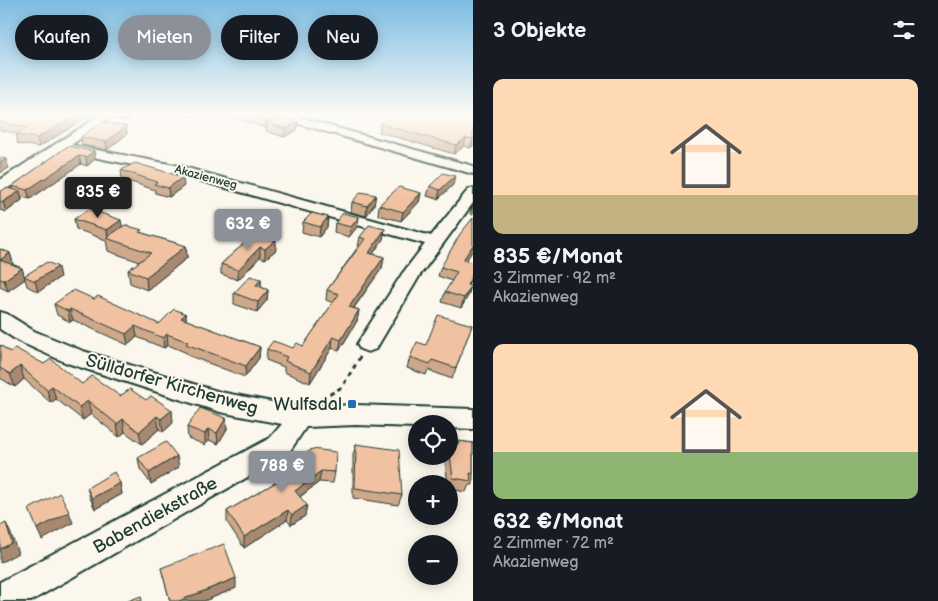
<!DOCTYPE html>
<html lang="de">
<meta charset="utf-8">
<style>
body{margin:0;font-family:"Balsamiq Sans",sans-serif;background:#20242c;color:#f1f3f6;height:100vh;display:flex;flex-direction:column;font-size:19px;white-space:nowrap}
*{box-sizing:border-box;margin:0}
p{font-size:16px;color:#9ea1a6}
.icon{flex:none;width:28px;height:28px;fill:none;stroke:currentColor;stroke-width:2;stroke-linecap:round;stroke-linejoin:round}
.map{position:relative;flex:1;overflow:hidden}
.side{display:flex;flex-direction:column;background:#171b24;width:465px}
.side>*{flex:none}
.banner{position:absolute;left:15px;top:15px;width:382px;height:45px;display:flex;gap:10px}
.buttons{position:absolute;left:408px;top:415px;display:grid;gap:10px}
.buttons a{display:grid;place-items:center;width:50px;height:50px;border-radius:50%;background:#171b24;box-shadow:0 2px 12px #0003;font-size:25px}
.price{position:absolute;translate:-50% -42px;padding:0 11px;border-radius:5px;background:#8c9099;color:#fff;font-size:16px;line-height:32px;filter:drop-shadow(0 1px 2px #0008)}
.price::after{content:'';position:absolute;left:50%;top:30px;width:15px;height:11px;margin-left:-8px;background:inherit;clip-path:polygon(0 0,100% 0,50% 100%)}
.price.active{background:#222;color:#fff}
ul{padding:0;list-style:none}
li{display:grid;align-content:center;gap:10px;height:265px;padding:0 20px}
li span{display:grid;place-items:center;height:155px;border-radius:10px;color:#555}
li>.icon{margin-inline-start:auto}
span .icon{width:90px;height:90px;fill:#fffc;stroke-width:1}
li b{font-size:21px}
h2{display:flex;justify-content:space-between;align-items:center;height:60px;padding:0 20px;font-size:21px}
.chip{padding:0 18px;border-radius:22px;background:#171b24;box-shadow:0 2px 12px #0003;font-size:18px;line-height:45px}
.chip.active{background:#8c9099;color:#fff}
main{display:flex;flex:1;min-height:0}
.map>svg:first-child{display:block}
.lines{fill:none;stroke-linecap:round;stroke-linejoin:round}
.minor-casing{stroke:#1f3d34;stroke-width:4}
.path{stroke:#1f3d34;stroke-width:3;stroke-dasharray:4.5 4.5;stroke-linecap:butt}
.minor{fill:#fbf7ec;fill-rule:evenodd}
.wall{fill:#cfa78a;stroke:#1f3d34}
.shaded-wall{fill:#a98871;stroke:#1f3d34}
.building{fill:#f1c2a1;stroke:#1f3d34}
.poi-dot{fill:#1f6fb2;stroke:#fbf7ec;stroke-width:2}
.labels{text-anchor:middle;stroke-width:4;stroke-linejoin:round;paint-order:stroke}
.far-street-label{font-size:12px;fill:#1f3d34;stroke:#fbf7ec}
.near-street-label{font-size:18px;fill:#1f3d34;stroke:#fbf7ec}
.near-poi-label{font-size:18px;fill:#1f3d34;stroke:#fbf7ec;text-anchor:end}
</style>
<main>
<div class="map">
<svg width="473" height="601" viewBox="0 0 473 601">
<rect width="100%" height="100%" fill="#fbf7ec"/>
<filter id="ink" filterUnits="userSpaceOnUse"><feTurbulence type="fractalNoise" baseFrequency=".02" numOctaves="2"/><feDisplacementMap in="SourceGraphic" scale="10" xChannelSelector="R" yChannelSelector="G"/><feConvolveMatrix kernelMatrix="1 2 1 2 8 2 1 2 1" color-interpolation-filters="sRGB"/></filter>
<g filter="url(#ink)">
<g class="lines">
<defs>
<path id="minor" d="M102 114H115L71 145 180 166 431 236 468 190 473 188V203L420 275 376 349 368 352 360 349 357 344 402 274 425 244 173 173 63 151 5 190 0 191V180Z
M271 114H287L473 166V174L272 116Z
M0 312 7 314 34 331 83 351 220 392 298 407 356 405 473 409V429L449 428V424H416V427L356 425 306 427 288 454 31 601H0V582L270 438 282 424 220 412 67 363 18 341 0 329Z"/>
</defs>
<use href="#minor" class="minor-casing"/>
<path class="path" d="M322 399 342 387 362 354"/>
<use href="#minor" class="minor"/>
</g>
<path class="wall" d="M0 114H100L95 116H89L39 147 18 144 16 135 18 134 0 130Z
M111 114H138L127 121 112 119Z
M173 114H197L189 117Z
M223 114H280V117L298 122 297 130 284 137 266 131 267 127 265 128Z
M334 114H348L344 116Z
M473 114V146L470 148 464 146 454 154 379 132 380 124Z
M126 126 127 134 107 150 82 145 81 137Z
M68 146 94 151 95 159 87 166 81 164 30 199 22 197V200L6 212 0 210V192L13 189 12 186Z
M121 170 184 186 169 197 155 193V190L122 179Z
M453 185 438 199 427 196 430 186Z
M421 193 419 202 401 221 378 215 379 205Z
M352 202 374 205 366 216 351 212Z
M473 205V215L470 214Z
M328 217 327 227 319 237 302 232 303 222Z
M359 217 357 227 349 237 334 232 335 223Z
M74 219 122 227 142 233 186 246 187 258 147 290 130 283 128 270 140 262 108 251 106 240 76 229Z
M385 229 383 239 373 254 384 257 382 268 354 308 359 310 357 321 339 351 332 348 310 383 284 372V367L266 360 267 349 293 348 303 346 333 303 326 300 327 290 358 247 360 237Z
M256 233 276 250 265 259 260 257 238 280 221 274V264Z
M0 249 10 253 13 263 12 264 22 268 24 276 60 277 38 292 27 286 25 279 8 291 0 287Z
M473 250 465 261 468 285 471 286 468 296 461 308 442 302 445 292 452 281 438 276 441 267Z
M261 279V287L268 290 267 300 257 312 234 304V293Z
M94 299 159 324 186 314V320L260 347 259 358 245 377 187 355V353L168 345 164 348 137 337 128 345 73 320 70 322 57 315 54 304Z
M472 325 452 379 428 370 426 375 407 368 410 357 426 345Z
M0 345 10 352 44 364 82 384 120 396 173 423 163 432 159 429 142 444 125 432 119 437 91 414 83 420 56 399 51 403 24 379 15 387 0 378Z
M226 418 227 429 218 444 209 440 205 445 188 438 187 427Z
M458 441 473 443V485H469L466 492 449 489V484H448L444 456H449V443L457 444Z
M356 444 402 495 398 505 353 498V455Z
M138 458 179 467 151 484 140 469Z
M291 465 335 472 333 483 319 482 300 497 305 516 291 525 287 520 244 548 227 522V511L290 474Z
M120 483 122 494 95 509 90 498 87 488Z
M161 568 236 588 204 601H170Z"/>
<path class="shaded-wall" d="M78 114H89V116L39 147 37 138Z
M126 114H138L127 121Z
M189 114H197L189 117Z
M278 114H280V120L267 123V127L265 128 266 120Z
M298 122 297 130 284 137 285 129Z
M126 126 127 134 107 150 106 142Z
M466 138 464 146 454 154 456 145Z
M473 139V146L470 148Z
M94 151 95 159 87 166 86 157Z
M79 156 81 164 30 199 27 190Z
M6 159 9 168 0 173V163Z
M455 176 453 185 438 199 440 190Z
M183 177 184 186 169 197 168 188Z
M20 191 22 200 6 212 3 202Z
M421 193 419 202 401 221 403 212Z
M376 195 374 205 366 216 367 206Z
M328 217 327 227 319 237 320 227Z
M359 217 357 227 349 237 351 227Z
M121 220 123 230 108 239 107 230Z
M385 229 383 239 367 263 369 253Z
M276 240V250L265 259V249Z
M473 245V250L460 270 463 260Z
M186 246 187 258 147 290 146 277Z
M260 247V257L238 280V270Z
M10 253 13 263 4 270 0 260Z
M384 257 382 268 347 317 349 307Z
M58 267 60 277 38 292 35 281Z
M22 268 25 279 8 291 4 280Z
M473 273V276L463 294 467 285Z
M261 279V290L256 285Z
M471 286 468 296 461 308 464 298Z
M268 290 267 300 257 312 258 302Z
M70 309 73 320 70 322 68 311Z
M359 310 357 321 339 351 341 340Z
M186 314V325L181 318Z
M135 326 137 337 128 345 126 334Z
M167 334 168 345 164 348 163 338Z
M333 337 332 348 310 383 311 372Z
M260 347 259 358 245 377 246 366Z
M20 366 24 379 15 387 10 374Z
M52 386 56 399 51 403 47 390Z
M88 401 91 414 83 420 79 407Z
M172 410 173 423 163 432 161 419Z
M157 416 159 429 142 444 139 432Z
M226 418 227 429 218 444 217 433Z
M123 419 125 432 119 437 117 424Z
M208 429 209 440 205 445V434Z
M177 456 179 467 151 484 149 473Z
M321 471 319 482 294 501 295 491Z
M120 483 122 494 95 509 92 498Z
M307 505 305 516 291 525 292 515Z
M288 510 287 520 244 548V537Z
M69 512 73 523 42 540 37 529Z
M6 523 11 534 18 553 0 563V549Z
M236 578V588L204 601H179Z"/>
<path class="building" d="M0 114H78L37 138 16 135 28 128 0 122Z
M247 114H278L266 120Z
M397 114H473V139L466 138 456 145 380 124Z
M280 117 298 122 285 129 267 123Z
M101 122 126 126 106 142 81 137Z
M68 146 94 151 86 157 79 156 27 190 12 186Z
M0 158 6 159 0 163Z
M135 163 183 177 168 188 154 184 157 182 121 170Z
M443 173 455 176 440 190 430 186Z
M399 187 421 193 403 212 379 205Z
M6 188 20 191 3 202H0V192Z
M361 192 376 195 367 206 352 202Z
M89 209 121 220 107 230 74 219Z
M312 213 328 217 320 227 303 222Z
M343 213 359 217 351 227 335 223Z
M473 218V245L463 260 473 263V273L467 285 471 286 464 298 445 292 457 272 441 267 460 234Z
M125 225 142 230 139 232 186 246 146 277 128 270 151 253 106 238Z
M369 225 385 229 369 253 384 257 349 307 359 310 341 340 333 337 311 372 285 361 287 357 267 349 273 341 293 348 297 343 303 346 339 294 327 290 365 239 360 237Z
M256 233 276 240 265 249 260 247 238 270 221 264Z
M0 249 10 253 0 260 22 268 4 280 0 279Z
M47 262 58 267 35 281 24 276Z
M250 276 261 279 256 285 268 290 258 302 234 293Z
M74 290 94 299 98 296 159 324 174 309 186 314 181 318 260 347 246 366 186 344 188 342 167 334 163 338 135 326 126 334 70 309 68 311 54 304Z
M438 315 472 325 456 368 432 360 430 364 410 357 417 342 426 345Z
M0 345 10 352 15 348 44 364 51 359 82 384 92 376 120 396 130 389 146 400 151 396 172 410 161 419 157 416 139 432 123 419 117 424 88 401 79 407 52 386 47 390 20 366 10 374 0 368Z
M200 408 226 418 217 433 208 429 205 434 187 427Z
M458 441 473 443V474L470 473 471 481 453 478 449 448V443L459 444Z
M166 442 177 456 149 473 138 458Z
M356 444 399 450 402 495 355 488Z
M312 449 336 452 335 472 321 471 295 491 307 505 292 515 288 510 244 537 227 511 295 471 291 465Z
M114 472 120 483 92 498 87 488Z
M60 493 69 512 37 529 29 509Z
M6 523 12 543 0 549V526Z
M224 544 236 578 179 601H170L161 568Z
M141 596 142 601H128Z"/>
</g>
<linearGradient id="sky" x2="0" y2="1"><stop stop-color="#7cbce2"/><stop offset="0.58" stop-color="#fdfbf6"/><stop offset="1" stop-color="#fdfbf6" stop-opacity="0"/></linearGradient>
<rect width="473" height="198" fill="url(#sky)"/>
<rect class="poi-dot" x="347" y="399" width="10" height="10" rx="2.5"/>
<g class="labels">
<g class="far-street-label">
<text transform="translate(206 177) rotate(15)" y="4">Akazienweg</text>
</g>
<g class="near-street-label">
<text transform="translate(172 384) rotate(16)" y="6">Sülldorfer Kirchenweg</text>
<text transform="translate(155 515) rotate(-29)" y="6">Babendiekstraße</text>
</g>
<g class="near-poi-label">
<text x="342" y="410">Wulfsdal</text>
</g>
</g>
</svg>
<div class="buttons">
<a><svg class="icon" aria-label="locate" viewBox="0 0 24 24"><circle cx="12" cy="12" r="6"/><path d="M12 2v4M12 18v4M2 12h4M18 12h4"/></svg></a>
<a>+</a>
<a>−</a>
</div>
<b class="price active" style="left:98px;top:219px">835 €</b>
<b class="price" style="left:248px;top:251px">632 €</b>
<b class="price" style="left:282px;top:493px">788 €</b>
<div class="banner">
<a class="chip">Kaufen</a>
<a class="chip active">Mieten</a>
<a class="chip">Filter</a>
<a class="chip">Neu</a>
</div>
</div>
<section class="side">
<h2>3 Objekte<svg class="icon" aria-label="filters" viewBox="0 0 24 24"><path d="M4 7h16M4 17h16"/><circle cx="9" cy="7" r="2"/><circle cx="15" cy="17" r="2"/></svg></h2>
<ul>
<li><span style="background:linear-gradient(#ffd9b3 75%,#c2b280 0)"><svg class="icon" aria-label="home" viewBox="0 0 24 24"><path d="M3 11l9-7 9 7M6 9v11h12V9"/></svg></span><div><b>835 €/Monat</b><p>3 Zimmer · 92 m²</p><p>Akazienweg</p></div></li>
<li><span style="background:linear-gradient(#ffd9b3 70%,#8fb573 0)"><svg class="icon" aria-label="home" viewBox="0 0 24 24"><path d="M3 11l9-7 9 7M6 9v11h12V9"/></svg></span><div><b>632 €/Monat</b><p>2 Zimmer · 72 m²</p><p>Akazienweg</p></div></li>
</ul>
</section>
</main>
